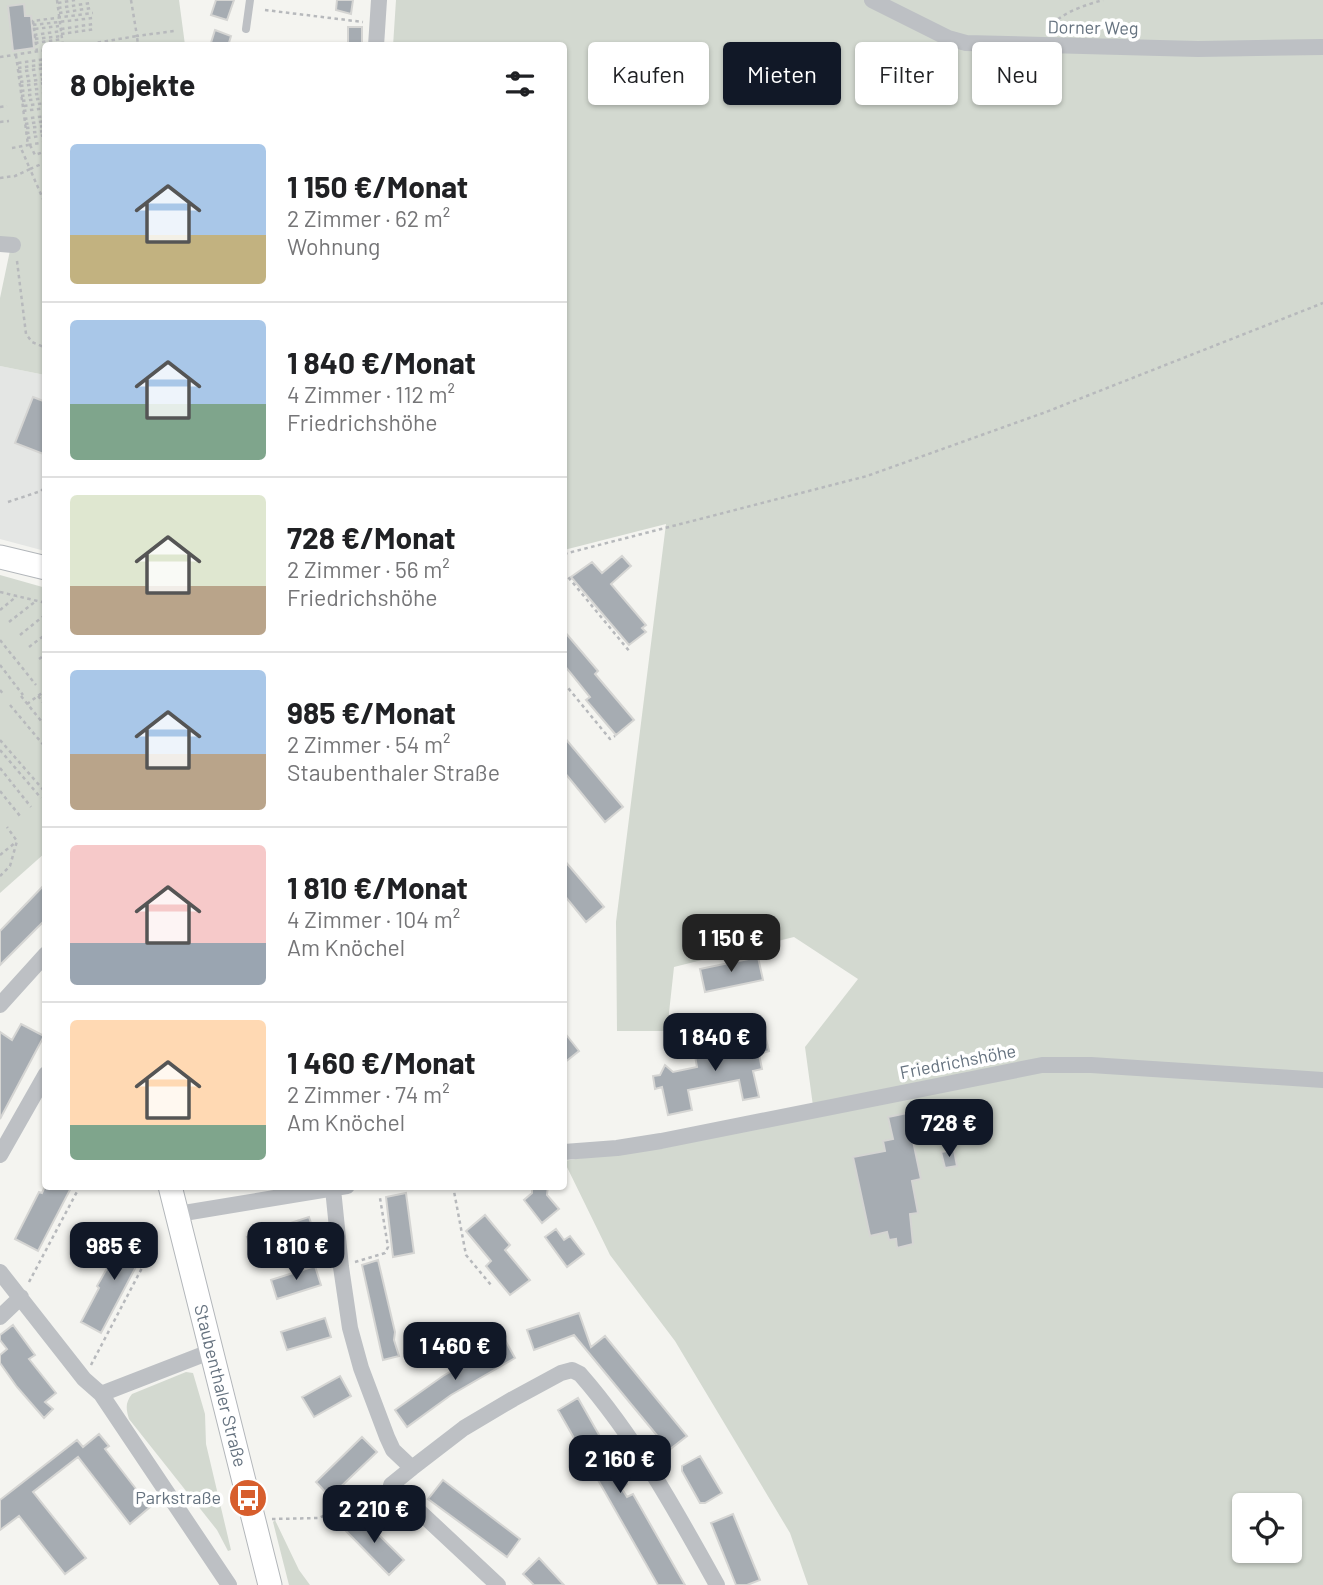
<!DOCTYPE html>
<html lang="de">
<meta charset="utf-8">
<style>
body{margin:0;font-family:Barlow,sans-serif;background:#f6f6f6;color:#202124;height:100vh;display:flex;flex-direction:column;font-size:26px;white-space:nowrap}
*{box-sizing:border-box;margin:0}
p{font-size:23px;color:#757577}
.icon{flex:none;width:38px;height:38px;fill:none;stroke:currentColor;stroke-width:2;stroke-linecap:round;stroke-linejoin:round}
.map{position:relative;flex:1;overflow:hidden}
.drawer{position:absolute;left:42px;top:42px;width:525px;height:1148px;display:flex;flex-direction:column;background:#fff;border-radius:7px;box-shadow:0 2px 5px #0004}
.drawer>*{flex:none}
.hud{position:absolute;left:588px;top:42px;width:630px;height:63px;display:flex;gap:14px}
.fabs{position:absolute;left:1232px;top:1493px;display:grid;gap:14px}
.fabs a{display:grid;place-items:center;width:70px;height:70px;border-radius:7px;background:#fff;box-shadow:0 2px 5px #0004;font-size:35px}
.price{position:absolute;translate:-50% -60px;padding:0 16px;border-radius:14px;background:#111827;color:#fff;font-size:23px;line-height:46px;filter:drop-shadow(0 2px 4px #0008)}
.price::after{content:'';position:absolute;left:50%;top:42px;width:21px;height:16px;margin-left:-10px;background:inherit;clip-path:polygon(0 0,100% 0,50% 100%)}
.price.current{background:#222;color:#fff}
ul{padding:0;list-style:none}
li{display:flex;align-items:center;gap:21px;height:175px;padding:0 28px}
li+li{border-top:2px solid #e0e0e0}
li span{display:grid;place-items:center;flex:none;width:196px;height:140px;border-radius:7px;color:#555}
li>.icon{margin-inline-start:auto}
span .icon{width:84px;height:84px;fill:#fffc;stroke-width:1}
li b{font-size:30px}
h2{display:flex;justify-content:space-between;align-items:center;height:84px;padding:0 28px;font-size:30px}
.chip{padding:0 24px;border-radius:7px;background:#fff;box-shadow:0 2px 5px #0004;font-size:24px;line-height:63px}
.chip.current{background:#111827;color:#fff}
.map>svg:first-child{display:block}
.built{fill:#e4e6e4}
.green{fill:#d3d9d0;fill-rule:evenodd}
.building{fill:#a6acb2;stroke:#d5d5d3;stroke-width:2}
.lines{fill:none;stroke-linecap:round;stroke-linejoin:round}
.secondary-casing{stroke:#b2b6ba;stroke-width:25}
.path{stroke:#b7b9bc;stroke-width:2.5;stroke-dasharray:3.5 3.5;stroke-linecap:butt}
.lane{stroke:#bdc0c4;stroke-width:8}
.street{stroke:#bdc0c4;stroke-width:16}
.secondary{stroke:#fff;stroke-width:23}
.labels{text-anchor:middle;stroke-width:7;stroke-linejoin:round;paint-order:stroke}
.street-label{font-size:18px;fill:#65727f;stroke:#fff}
.poi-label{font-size:18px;fill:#65727f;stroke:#fff;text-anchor:end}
</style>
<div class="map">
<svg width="1323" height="1585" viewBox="0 0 1323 1585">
<rect width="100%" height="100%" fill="#f4f4f0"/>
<path class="built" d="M0 366 45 375V551L0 539Z"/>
<path class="green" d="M0 0H179L185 45 46 46 45 375 0 366V298L12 241 0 242Z
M396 0H1323V1585H808L790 1533 675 1341 610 1255 564 1161 617 1152 813 1106 805 1047 858 979 794 937 674 967 667 1031H617L616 922 666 524 564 550V46H393ZM1244 1505H1290V1550H1244Z
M0 575 46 588 45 853 0 893Z
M186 1372 193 1373 205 1414 206 1444 231 1550 228 1551 217 1530 129 1419C126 1409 125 1403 132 1394Z
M275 1520 299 1570 310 1585H289L273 1522Z"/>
<path class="building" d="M216 0H234L227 20 211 15Z
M337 0H353L351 14 336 10Z
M24 4 25 16H31L34 48 13 51 8 6Z
M348 27H362V46H348Z
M215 30 231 36 228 46H210Z
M33 397 46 402V455L15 443Z
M622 556 631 566 611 584 646 625 642 628 646 632 629 645 571 577 592 562 602 573Z
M564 631 598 671 595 674 634 720 616 735 586 700 590 697 564 665Z
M564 737 623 807 605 822 564 772Z
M564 860 604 907 586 922 564 895Z
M46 883V919L0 965V931Z
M758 957 763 980 705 992 700 969Z
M21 1024 44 1036 0 1119V1032L12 1040Z
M763 1027 769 1051 759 1054 762 1069 753 1071 759 1097 743 1100 739 1080 688 1090 692 1110 668 1115 662 1087 655 1089 653 1076 660 1075 665 1065 673 1072 697 1067 695 1056 749 1045 746 1031Z
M564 1032 579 1051 564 1063Z
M912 1112 918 1140 913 1141 921 1179 912 1181 918 1213 910 1214 913 1244 897 1248 896 1239 889 1240 887 1232 870 1236 853 1157 885 1151 883 1141 893 1139 888 1117Z
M954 1150 957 1166 945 1168 941 1152Z
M45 1186H72L38 1251 15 1239 39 1192 42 1193Z
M532 1186H548L547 1195 559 1209 542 1223 524 1200 532 1193Z
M406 1193 414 1253 393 1257 386 1197Z
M485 1215 510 1245 505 1250 530 1280 510 1295 486 1266 491 1261 466 1231Z
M309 1217 314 1232 252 1252 247 1237Z
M556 1229 564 1240 570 1236 584 1254 567 1267 545 1237Z
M127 1233 148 1244 101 1333 81 1322 99 1288 97 1286Z
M378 1260 395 1332 394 1340 399 1356 383 1360 362 1265Z
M315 1266 321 1285 277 1299 271 1280Z
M579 1313 591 1347 605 1336 687 1436 669 1450 574 1335 534 1350 527 1330Z
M325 1318 331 1337 287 1350 281 1332Z
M13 1325 35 1355 29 1359 56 1393 45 1402 53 1409 44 1418 17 1387 0 1363V1355L7 1349 0 1340V1335Z
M505 1340 515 1358 451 1395 407 1427 395 1410 443 1376Z
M340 1376 351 1396 314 1417 302 1397Z
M578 1398 627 1484 622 1489 627 1497 633 1494 685 1585H658L558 1410Z
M99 1434 109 1446 105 1449 150 1507 130 1524 78 1457 33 1492 86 1558 65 1574 19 1516 0 1530V1500L77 1440 83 1447Z
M362 1437 377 1452 330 1497 316 1482Z
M700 1456 722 1493 705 1503H700L682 1471V1466Z
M443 1480 520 1539 507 1557 428 1499Z
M358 1514 404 1560 389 1575 344 1529Z
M733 1514 760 1580 747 1585H736L711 1523Z
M539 1558 564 1585H534L523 1574Z"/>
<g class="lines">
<defs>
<g id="secondary">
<path d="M0 557 46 568"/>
<path id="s1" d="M170 1186 270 1585"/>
</g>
</defs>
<use href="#secondary" class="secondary-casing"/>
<path class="path" d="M57 0 63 46
M131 0 137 36 174 31
M58 3 75 0
M58 8 91 3
M265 10 363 22
M59 13 92 8
M33 25 93 18
M35 29 59 26
M61 29 94 24
M1048 29C1060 13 1085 5 1103 0
M61 34 95 29
M34 35 61 31
M35 39 62 36
M35 43 62 39
M77 46 137 36 138 46
M37 52 33 21 93 13
M16 55 28 145 46 142
M0 57 46 50
M18 63 46 59
M18 68 46 64
M18 72 46 68
M19 77 46 74
M20 82 46 79
M20 86 46 83
M21 91 46 88
M21 96 46 93
M22 101 46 98
M24 106 46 103
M0 107 7 106
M23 111 46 108
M24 119 46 116
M0 122 9 121
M25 124 46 121
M26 128 46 126
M26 133 46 131
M27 138 46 135
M30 145 35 155 46 151
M12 148 28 145
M46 162 30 169 46 206
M0 178 15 176 30 169 20 146
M17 261 26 334 32 342 46 348
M46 459 44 463 46 466
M8 502 41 491 46 486
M564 554 867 476 1046 412 1323 303
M564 572 630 652
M0 592 46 603
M0 610 17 596
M9 622 36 601
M20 635 46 614
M0 640 36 685
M29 647 46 634
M39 659 46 654
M0 665 23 695
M564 683 610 739 615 736
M0 690 4 695
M21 696 46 727
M38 696 46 706
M27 704 46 690
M10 705 46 748
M0 740 46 793
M0 750 41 798
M0 768 31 807
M0 791 20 816
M0 855 16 842
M0 876 10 866 17 841 7 827
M453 1186 466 1255 491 1285
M355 1262 385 1253 388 1247 380 1198
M29 1282 80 1186
M91 1365 153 1247
M272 1519 319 1518 378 1489"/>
<path class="lane" d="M246 29 250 0"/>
<path class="street" d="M872 0 948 38 966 43 1198 49 1323 47
M376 46 379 0
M0 244 13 245
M0 1005 46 954
M564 1152 617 1148 661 1141 1042 1065H1091L1323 1080
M0 1155 46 1074
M333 1189 341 1267 350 1328 361 1368 387 1437 393 1450 412 1468 464 1428 513 1399 561 1373 572 1370 580 1374C636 1438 676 1511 717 1585
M178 1214 347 1186
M0 1272 84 1379 101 1394 229 1585
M0 1317 21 1297
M101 1394 212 1351
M412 1468 391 1485 498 1585"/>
<use href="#secondary" class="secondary"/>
</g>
<defs>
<symbol id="bus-disc" viewBox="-11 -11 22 22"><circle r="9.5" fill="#d75e2d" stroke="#fff"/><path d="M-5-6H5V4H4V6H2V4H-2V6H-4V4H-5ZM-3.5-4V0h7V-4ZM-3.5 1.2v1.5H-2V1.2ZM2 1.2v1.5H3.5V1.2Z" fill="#fff"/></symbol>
</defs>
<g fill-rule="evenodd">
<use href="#bus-disc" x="226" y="1476" width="44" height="44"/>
</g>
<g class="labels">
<g class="street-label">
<text transform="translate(1093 28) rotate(1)" y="6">Dorner Weg</text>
<text transform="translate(958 1062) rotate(-11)" y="6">Friedrichshöhe</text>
<text dy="6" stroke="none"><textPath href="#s1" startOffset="206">Staubenthaler Straße</textPath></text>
</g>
<g class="poi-label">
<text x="221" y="1504">Parkstraße</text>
</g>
</g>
</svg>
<div class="fabs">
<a><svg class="icon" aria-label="locate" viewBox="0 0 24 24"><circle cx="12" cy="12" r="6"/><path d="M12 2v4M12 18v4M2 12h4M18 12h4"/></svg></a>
</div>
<b class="price current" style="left:731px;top:974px">1 150 €</b>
<b class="price" style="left:715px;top:1073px">1 840 €</b>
<b class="price" style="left:949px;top:1159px">728 €</b>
<b class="price" style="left:114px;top:1282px">985 €</b>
<b class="price" style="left:296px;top:1282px">1 810 €</b>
<b class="price" style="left:455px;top:1382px">1 460 €</b>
<b class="price" style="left:620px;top:1495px">2 160 €</b>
<b class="price" style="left:374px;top:1545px">2 210 €</b>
<div class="hud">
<a class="chip">Kaufen</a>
<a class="chip current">Mieten</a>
<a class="chip">Filter</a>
<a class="chip">Neu</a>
</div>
<section class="drawer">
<h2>8 Objekte<svg class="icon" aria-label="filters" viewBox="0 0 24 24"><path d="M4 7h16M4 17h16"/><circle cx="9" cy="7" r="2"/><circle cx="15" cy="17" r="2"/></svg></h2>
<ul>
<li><span style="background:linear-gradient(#a9c7e8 65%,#c2b280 0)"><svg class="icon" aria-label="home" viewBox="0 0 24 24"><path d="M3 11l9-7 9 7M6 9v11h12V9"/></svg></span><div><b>1 150 €/Monat</b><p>2 Zimmer · 62 m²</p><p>Wohnung</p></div></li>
<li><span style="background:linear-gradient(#a9c7e8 60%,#7fa58c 0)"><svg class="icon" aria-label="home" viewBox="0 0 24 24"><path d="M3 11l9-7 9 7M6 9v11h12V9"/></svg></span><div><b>1 840 €/Monat</b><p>4 Zimmer · 112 m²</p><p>Friedrichshöhe</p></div></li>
<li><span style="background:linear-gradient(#dfe7d0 65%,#b9a48a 0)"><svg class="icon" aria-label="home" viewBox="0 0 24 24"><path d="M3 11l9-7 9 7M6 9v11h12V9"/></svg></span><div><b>728 €/Monat</b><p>2 Zimmer · 56 m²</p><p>Friedrichshöhe</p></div></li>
<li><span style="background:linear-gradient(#a9c7e8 60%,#b9a48a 0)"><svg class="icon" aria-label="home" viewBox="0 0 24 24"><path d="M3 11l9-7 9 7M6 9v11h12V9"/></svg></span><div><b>985 €/Monat</b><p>2 Zimmer · 54 m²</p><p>Staubenthaler Straße</p></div></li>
<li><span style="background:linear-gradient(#f6c9c9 70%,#9aa5b1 0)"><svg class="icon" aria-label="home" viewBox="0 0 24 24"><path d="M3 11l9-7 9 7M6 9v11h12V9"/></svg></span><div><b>1 810 €/Monat</b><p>4 Zimmer · 104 m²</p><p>Am Knöchel</p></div></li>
<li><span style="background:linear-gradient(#ffd9b3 75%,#7fa58c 0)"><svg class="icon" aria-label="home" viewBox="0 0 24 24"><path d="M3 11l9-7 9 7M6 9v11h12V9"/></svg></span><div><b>1 460 €/Monat</b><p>2 Zimmer · 74 m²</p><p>Am Knöchel</p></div></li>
</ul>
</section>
</div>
